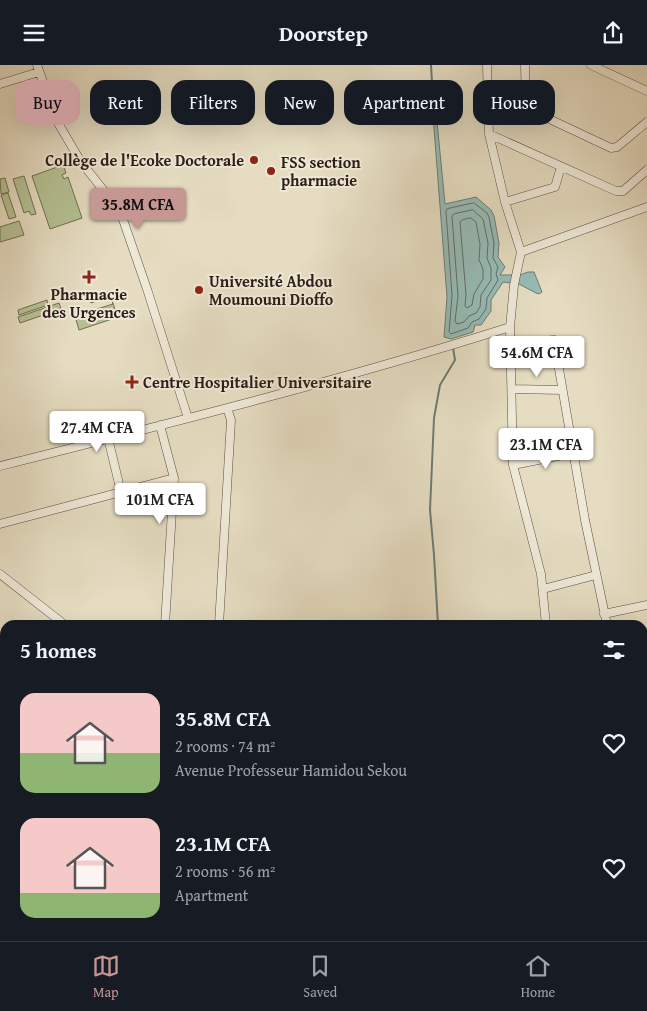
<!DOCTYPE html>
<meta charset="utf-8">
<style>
body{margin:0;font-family:"Gentium Book Plus",serif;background:#242831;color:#f1f3f6;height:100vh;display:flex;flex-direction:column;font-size:19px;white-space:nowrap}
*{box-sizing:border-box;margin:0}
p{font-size:16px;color:#9ea1a6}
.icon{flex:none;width:28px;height:28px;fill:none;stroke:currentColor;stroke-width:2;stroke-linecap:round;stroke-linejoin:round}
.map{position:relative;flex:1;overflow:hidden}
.side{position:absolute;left:0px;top:555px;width:648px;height:321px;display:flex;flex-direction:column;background:#171b24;border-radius:15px 15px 0 0;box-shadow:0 5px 20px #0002}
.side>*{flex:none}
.guide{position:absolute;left:15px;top:15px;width:618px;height:45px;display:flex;gap:10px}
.price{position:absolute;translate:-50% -42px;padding:0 11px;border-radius:5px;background:#fff;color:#222;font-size:16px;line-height:32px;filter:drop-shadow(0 1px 2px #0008)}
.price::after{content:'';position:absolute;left:50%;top:30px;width:15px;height:11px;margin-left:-8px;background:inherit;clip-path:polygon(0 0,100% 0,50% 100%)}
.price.on{background:#c59692;color:#111}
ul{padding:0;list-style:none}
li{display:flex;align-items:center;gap:15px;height:125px;padding:0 20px}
li span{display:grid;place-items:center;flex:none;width:140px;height:100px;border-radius:15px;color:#555}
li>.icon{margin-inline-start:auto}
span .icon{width:60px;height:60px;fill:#fffc;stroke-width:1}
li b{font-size:21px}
h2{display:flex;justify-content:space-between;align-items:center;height:60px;padding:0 20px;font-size:21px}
.chip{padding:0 18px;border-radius:15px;background:#171b24;box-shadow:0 5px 20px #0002;font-size:18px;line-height:45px}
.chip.on{background:#c59692;color:#111}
header{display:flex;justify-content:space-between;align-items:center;height:65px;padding:0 20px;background:#171b24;font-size:22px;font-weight:700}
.tabs{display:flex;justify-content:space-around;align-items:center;height:70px;border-top:1px solid #363941;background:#171b24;font-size:14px;color:#9ea1a6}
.tabs a{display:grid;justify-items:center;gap:2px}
.tabs .on{color:#c59692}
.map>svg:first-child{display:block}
.green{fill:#b5c092;stroke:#726e54}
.water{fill:#96bbb5;stroke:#6c7c75}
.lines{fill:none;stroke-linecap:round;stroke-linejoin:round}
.shore{stroke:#626c66;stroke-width:1}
.stream{stroke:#6c7c75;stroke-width:2}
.minor-casing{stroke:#5c4d41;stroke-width:9}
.minor{stroke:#eee8d7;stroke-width:8}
.poi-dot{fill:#8f2418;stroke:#eee8d7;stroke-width:2}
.labels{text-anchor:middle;stroke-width:4;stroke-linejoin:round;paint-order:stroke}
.poi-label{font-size:16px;font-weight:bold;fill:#2e1d16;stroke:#eee8d7;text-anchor:start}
</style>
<header><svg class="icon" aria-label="menu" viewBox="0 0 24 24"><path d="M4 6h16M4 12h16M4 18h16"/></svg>Doorstep<svg class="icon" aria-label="share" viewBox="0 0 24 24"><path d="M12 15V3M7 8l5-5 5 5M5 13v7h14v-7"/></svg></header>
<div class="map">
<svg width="647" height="876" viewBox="0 0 647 876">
<rect width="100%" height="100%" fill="#e5dcc1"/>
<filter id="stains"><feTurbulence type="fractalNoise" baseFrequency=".004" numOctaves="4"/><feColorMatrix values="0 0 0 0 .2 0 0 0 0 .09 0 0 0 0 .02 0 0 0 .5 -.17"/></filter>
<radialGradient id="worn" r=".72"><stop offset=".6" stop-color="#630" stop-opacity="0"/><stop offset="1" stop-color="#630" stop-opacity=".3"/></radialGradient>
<path class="green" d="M63 100 66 108 62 110 64 114 68 112 82 153 50 164 32 111Z
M24 111 36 149 31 150 29 146 24 148 13 114Z
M5 113 9 127 1 129 0 114Z
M8 128 16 152 9 154 1 130Z
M19 156 24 170 0 177V162Z
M111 226V231L91 238 89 232Z
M47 235 48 240 19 250 18 245Z
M112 236 118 252 79 265 75 251 113 239Z
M59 238 61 244 20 258 18 252Z
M288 871H350L349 876H288Z"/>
<path class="water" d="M434 33 435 36 445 139 476 132 491 145 494 151 499 178 498 192 505 202 500 210H520L528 207H534L542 227 539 229 536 228 519 219 503 217 491 235V246L481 260H475L473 267 451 274 444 272 447 232 432 37Z
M433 871H502V876H433Z"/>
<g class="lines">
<path class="shore" d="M474 138 487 148 489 152 494 178 493 193 498 202 496 209 498 215 487 233 486 244 479 254 472 257 468 263 451 269 449 267 452 231 446 146 447 144Z
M473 145 483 154 488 178 487 193 491 203V215L481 230 480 242 476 248 469 251 464 257 457 259 455 256 458 231 452 151 454 149Z
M471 153 476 157 480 179 479 195 483 204V214L474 229 472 240 467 243 465 241 466 230 460 157 462 155Z"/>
<path class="stream" d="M431 0 433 34
M438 560 434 490 430 445 434 353 440 320 455 295 453 283"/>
<defs>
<path id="minor" d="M37 0 58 58 81 97 120 146 147 224 188 353
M487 0 489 69 505 137 521 187 514 220 510 262 513 400 541 509 546 560
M525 0 526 40 528 44 611 83 617 82 647 57
M591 0 647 26
M0 19 39 7
M489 69 616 126H623L647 105
M505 137 555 122 561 102
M521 187 647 142
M510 279 554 275 585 455 607 560
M512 324 562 325
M160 360 174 413 165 560
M108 373 121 427
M513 400 573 388
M0 401C171 358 342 315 510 262
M0 459 174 413
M0 509 65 560
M543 524 596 510
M604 549 647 540
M219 560 231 355 227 343
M0 602 5 606
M642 742 647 743
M0 746 5 747
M645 820 647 823
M65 871 166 876
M529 871 530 876
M17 876 45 871
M201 876V871"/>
</defs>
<use href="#minor" class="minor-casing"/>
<use href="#minor" class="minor"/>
</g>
<g class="poi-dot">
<circle cx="254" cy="95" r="5"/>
<circle cx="271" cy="106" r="5"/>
<path d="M86.5 204.5h5v5h5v5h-5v5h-5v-5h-5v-5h5z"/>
<circle cx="199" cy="225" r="5"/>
<path d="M129.5 309.5h5v5h5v5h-5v5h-5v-5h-5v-5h5z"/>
</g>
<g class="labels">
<g class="poi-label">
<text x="244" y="101" text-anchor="end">Collège de l'Ecoke Doctorale</text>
<text x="281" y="103">FSS section<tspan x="281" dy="18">pharmacie</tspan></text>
<text x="209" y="222">Université Abdou<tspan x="209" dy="18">Moumouni Dioffo</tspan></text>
<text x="89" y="235" text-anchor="middle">Pharmacie<tspan x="89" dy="18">des Urgences</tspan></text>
<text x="143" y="323">Centre Hospitalier Universitaire</text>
</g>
</g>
<rect width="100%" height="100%" filter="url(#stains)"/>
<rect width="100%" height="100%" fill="url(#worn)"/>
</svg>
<b class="price on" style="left:138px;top:165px">35.8M CFA</b>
<b class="price" style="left:537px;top:313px">54.6M CFA</b>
<b class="price" style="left:97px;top:388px">27.4M CFA</b>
<b class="price" style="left:546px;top:405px">23.1M CFA</b>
<b class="price" style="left:160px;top:460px">101M CFA</b>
<div class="guide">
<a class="chip on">Buy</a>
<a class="chip">Rent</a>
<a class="chip">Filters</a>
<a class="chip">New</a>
<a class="chip">Apartment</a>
<a class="chip">House</a>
</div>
<section class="side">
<h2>5 homes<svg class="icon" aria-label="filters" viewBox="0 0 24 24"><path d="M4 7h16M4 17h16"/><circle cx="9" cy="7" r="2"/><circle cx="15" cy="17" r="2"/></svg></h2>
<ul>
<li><span style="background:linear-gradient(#f6c9c9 60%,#8fb573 0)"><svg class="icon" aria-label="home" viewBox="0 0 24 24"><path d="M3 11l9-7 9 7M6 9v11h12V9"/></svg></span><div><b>35.8M CFA</b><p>2 rooms · 74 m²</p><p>Avenue Professeur Hamidou Sekou</p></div><svg class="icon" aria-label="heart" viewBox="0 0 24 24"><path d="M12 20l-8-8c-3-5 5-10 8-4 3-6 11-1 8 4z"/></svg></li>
<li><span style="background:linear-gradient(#f6c9c9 75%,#8fb573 0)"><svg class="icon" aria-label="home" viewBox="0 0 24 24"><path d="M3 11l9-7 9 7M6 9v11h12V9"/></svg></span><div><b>23.1M CFA</b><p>2 rooms · 56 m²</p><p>Apartment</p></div><svg class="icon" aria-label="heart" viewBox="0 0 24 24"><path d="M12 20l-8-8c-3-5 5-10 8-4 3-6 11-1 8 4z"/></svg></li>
</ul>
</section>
</div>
<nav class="tabs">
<a class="on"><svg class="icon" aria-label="map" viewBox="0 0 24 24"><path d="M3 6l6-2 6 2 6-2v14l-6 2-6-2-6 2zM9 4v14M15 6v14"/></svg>Map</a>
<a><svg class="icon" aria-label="saved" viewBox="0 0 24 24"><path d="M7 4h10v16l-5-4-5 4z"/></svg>Saved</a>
<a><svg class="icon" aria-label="home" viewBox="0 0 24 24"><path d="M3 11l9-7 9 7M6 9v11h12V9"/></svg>Home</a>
</nav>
